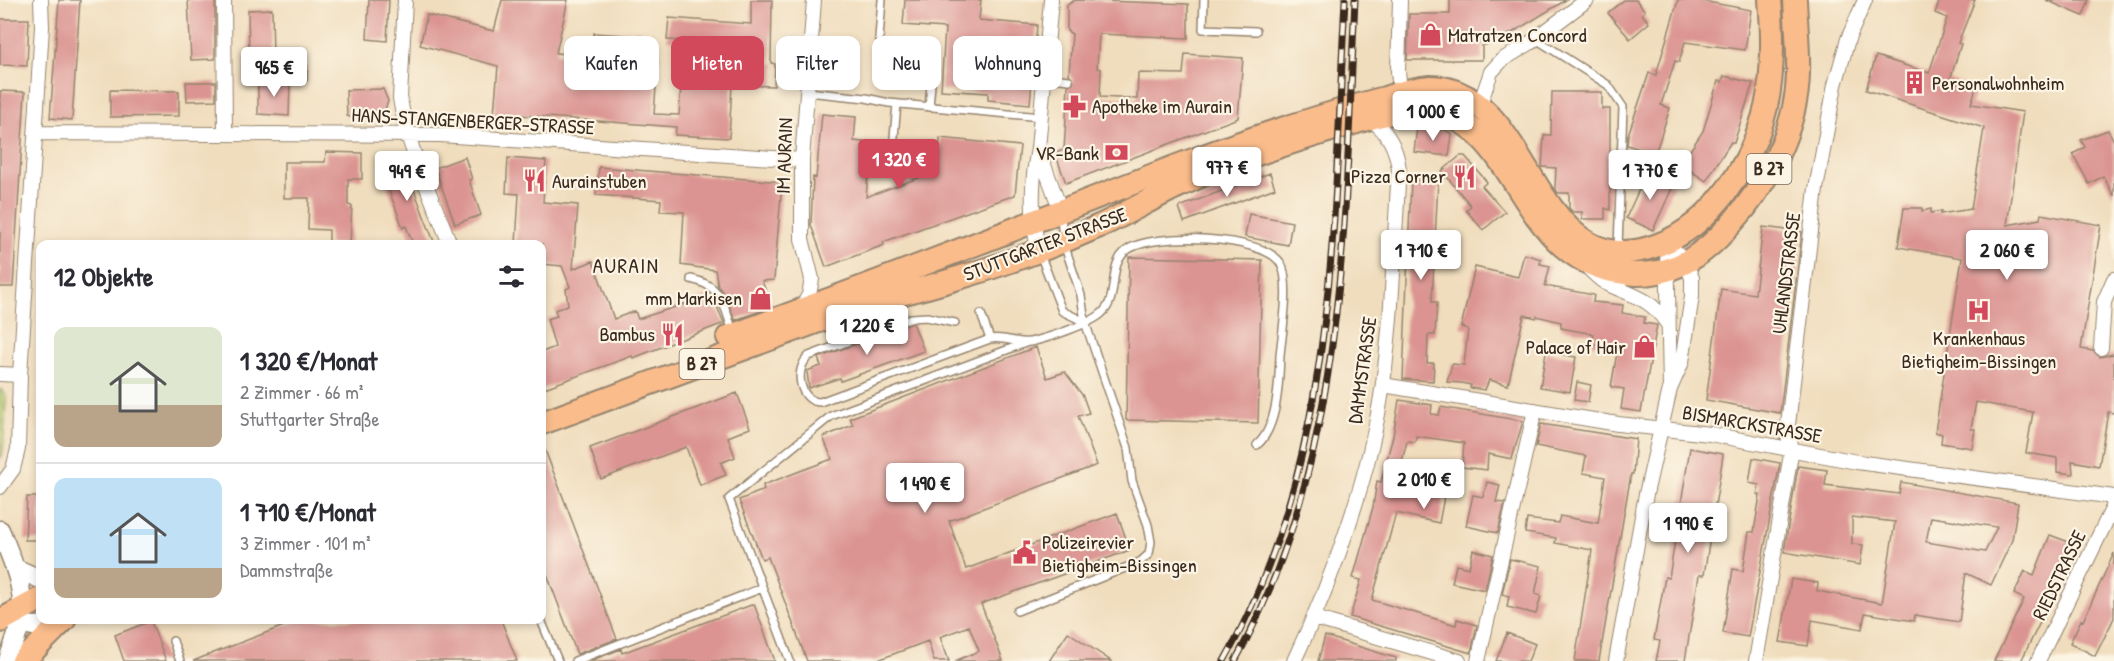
<!DOCTYPE html>
<html lang="de">
<meta charset="utf-8">
<style>
body{margin:0;font-family:"Patrick Hand",sans-serif;background:#f2f2f3;color:#2b2b33;height:100vh;display:flex;flex-direction:column;font-size:22px;white-space:nowrap}
*{box-sizing:border-box;margin:0}
p{font-size:20px;color:#7c7c81}
.icon{flex:none;width:33px;height:33px;fill:none;stroke:currentColor;stroke-width:2;stroke-linecap:round;stroke-linejoin:round}
.map{position:relative;flex:1;overflow:hidden}
.details{position:absolute;left:36px;top:240px;width:510px;height:384px;display:flex;flex-direction:column;background:#fff;border-radius:12px;box-shadow:0 3px 9px #0003}
.details>*{flex:none}
.top-card{position:absolute;left:564px;top:36px;width:570px;height:54px;display:flex;gap:12px}
.price{position:absolute;translate:-50% -51px;padding:0 14px;border-radius:6px;background:#fff;color:#222;font-size:20px;line-height:39px;filter:drop-shadow(0 2px 3px #0008)}
.price::after{content:'';position:absolute;left:50%;top:36px;width:18px;height:14px;margin-left:-9px;background:inherit;clip-path:polygon(0 0,100% 0,50% 100%)}
.price.selected{background:#d1495b;color:#fff}
ul{padding:0;list-style:none}
li{display:flex;align-items:center;gap:18px;height:150px;padding:0 18px}
li+li{border-top:2px solid #e1e1e2}
li span{display:grid;place-items:center;flex:none;width:168px;height:120px;border-radius:12px;color:#555}
li>.icon{margin-inline-start:auto}
span .icon{width:72px;height:72px;fill:#fffc;stroke-width:1}
li b{font-size:26px}
h2{display:flex;justify-content:space-between;align-items:center;height:72px;padding:0 18px;font-size:26px}
.tag{padding:0 21px;border-radius:12px;background:#fff;box-shadow:0 3px 9px #0003;font-size:21px;line-height:54px}
.tag.selected{background:#d1495b;color:#fff}
.map>svg:first-child{display:block}
.green{fill:#bfd67b;stroke:#7d804c;stroke-width:1.5}
.building{fill:#db9492;fill-rule:evenodd}
.lines{fill:none;stroke-linecap:round;stroke-linejoin:round}
.service-casing{stroke:#96846e;stroke-width:10}
.minor-casing{stroke:#96846e;stroke-width:16}
.tertiary-casing{stroke:#96846e;stroke-width:21}
.primary-casing{stroke:#96846e;stroke-width:26}
.service{stroke:#fff;stroke-width:7}
.minor{stroke:#fff;stroke-width:14}
.tertiary{stroke:#fff;stroke-width:18}
.primary{stroke:#fabc8b;stroke-width:22}
.rail-casing{stroke:#3b2a1e;stroke-width:7}
.rail{stroke:#fcf5e5;stroke-width:4.5;stroke-dasharray:14;stroke-linecap:butt}
.labels{text-anchor:middle;stroke-width:4.5;stroke-linejoin:round;paint-order:stroke}
.shield{fill:#fcf5e5;stroke:#75675a;stroke-width:1.5}
.shield-label{font-size:18px;font-weight:bold;fill:#3b2a1e}
.poi-label{font-size:20px;fill:#3b2a1e;stroke:#fcf5e5;text-anchor:start}
.street-label{font-size:20px;fill:#3b2a1e;stroke:#fcf5e5}
.neighbourhood-label{font-size:21px;letter-spacing:1.5px;fill:#3b2a1e;stroke:#fcf5e5}
</style>
<div class="map">
<svg width="2114" height="661" viewBox="0 0 2114 661">
<rect width="100%" height="100%" fill="#fcf5e5"/>
<filter id="ink" filterUnits="userSpaceOnUse"><feTurbulence type="fractalNoise" baseFrequency=".0167" numOctaves="2"/><feDisplacementMap in="SourceGraphic" scale="12" xChannelSelector="R" yChannelSelector="G"/><feConvolveMatrix kernelMatrix="1 2 1 2 8 2 1 2 1" color-interpolation-filters="sRGB"/></filter>
<filter id="wash" filterUnits="userSpaceOnUse"><feTurbulence type="fractalNoise" baseFrequency=".008" numOctaves="4" result="noise"/><feDisplacementMap in="SourceGraphic" scale="24" xChannelSelector="R" yChannelSelector="G"/><feGaussianBlur stdDeviation="1.35" result="paint"/><feColorMatrix in="noise" values="0 0 0 0 0 0 0 0 0 0 0 0 0 0 0 0 0 1.4 0 .05"/><feComposite in="paint" operator="in"/></filter>
<g filter="url(#wash)">
<rect width="100%" height="100%" fill="#f0ddbd"/>
<path class="green" d="M0 389 6 396 3 453 0 459Z"/>
<g id="blocks">
<path class="building" d="M59 0H80L72 120 50 118Z
M188 0H215V59L191 60Z
M369 0H389L387 41 367 39Z
M502 0H568L556 53 592 56 594 33 642 36 640 60 658 61 654 114 679 115 684 41 667 40 669 18 751 24V0H772L771 63 775 64 774 86 732 85 729 138 675 135 676 127 520 115 519 128 493 126 498 66 420 45 427 15 494 31Z
M905 0H981L979 20 1037 25 1030 104 988 100V93L941 90 945 28 903 25Z
M1075 0 1188 4V38L1099 34 1097 68 1101 69 1100 97 1137 99 1138 73 1183 74 1185 54 1243 58 1238 118 1066 183 1055 153 1064 150 1068 86 1074 81 1069 74 1072 34 1067 31V5Z
M1450 0H1566L1502 39 1482 46V60H1407L1409 14H1450Z
M1624 0H1636L1645 11 1642 14 1649 23 1630 39 1608 13Z
M1678 0H1697L1751 10 1745 50 1685 42 1679 62 1675 61 1661 105 1670 108 1655 154 1627 145 1628 135 1649 73 1656 75Z
M1940 0H1975L1958 43 1961 44 1950 80 1976 88 1971 104 2023 112 2007 225 2040 219 2041 214 2101 225 2081 349 2093 351 2100 357 2114 354V413L2108 412 2099 466 2072 461 2073 474 2057 472V458L2026 453 2033 412 1976 402 1971 429H1975L1972 448 1941 443 1942 434 1935 432 1962 258 1898 247 1904 208H1922V211L1931 209V213L1941 211 1940 214 1971 209 1984 128 1866 90 1876 56 1929 73 1947 18 1935 13Z
M2046 0H2089L2083 16Z
M272 9 273 58H249L248 10Z
M0 19H29L27 66 0 65Z
M293 66H307V81H293Z
M1724 76 1753 83 1734 143 1731 142 1706 181 1681 164 1703 131 1718 81 1722 82Z
M186 82H216V100L187 101Z
M261 82H290L289 116 258 114V84Z
M383 89 388 101 383 115H360L353 118 347 116 346 90Z
M110 90 179 91V116L110 117Z
M0 91 25 92 13 287H0Z
M1552 92H1602V109H1610V210L1605 208V219H1582V212H1573L1569 208V193H1558L1555 188 1556 168 1542 167 1544 135H1551Z
M822 114 856 117 854 141 871 143 866 197 938 171 940 138 1020 146 1015 195 883 242 884 245 826 267 811 225 813 177 816 178Z
M1417 127 1445 130 1452 134 1449 156 1414 152Z
M2108 130 2114 141V196L2103 176 2089 184 2073 154 2085 147 2081 140Z
M326 152 362 153V179H348V205L352 206 350 244H329V230L308 229 309 198H284V162H325Z
M1460 156H1465L1487 182 1482 186 1505 212 1483 230 1466 210 1471 206 1442 171Z
M402 157 425 219 435 244H413L406 226 403 228 380 166Z
M465 157 472 179 469 180 481 215 455 224 435 168Z
M508 158 546 161 543 202 578 205 573 269 593 261 614 319 635 311 638 319 712 295 724 323 633 358 632 356 542 389V352L555 347 547 319 557 316 555 310 568 305 566 289 570 287 562 266 542 264V244H516L519 194 506 193Z
M599 167 782 182 774 280 762 281 772 307 735 320 725 295 718 286 715 270 681 265 684 212 660 211 661 200 596 195Z
M1647 172 1674 184 1653 230 1626 218Z
M1270 173 1275 188 1184 222 1179 207Z
M1411 180 1438 181 1432 302H1437L1435 335H1428L1427 363H1434L1433 381 1403 379Z
M1249 214 1292 222 1288 245 1245 237Z
M1763 227 1802 232 1780 413 1706 400 1721 289 1755 294Z
M1524 254 1541 259 1540 264 1550 266 1545 286 1594 295 1593 302 1623 305 1622 313 1645 317 1644 323 1657 325 1641 412 1621 409 1624 389 1611 387 1618 347 1592 344 1594 334 1561 328V322L1537 316 1536 318 1524 315 1508 385 1489 380 1485 390 1470 388 1471 385 1462 383 1447 382 1452 364 1464 365 1468 329 1461 327 1475 267 1518 277Z
M1129 257 1262 260 1258 423 1126 420Z
M913 323 924 351 841 381 840 378 809 388 807 371 821 366 818 358Z
M1036 347 1047 378 1065 372 1083 396 1089 413 1078 416 1097 465 949 521 966 569 1117 513 1130 550 981 604 1003 661H955L979 651 969 626 940 637 949 661H934L928 641 875 661H807L768 557 762 559 739 500 764 490 763 485 832 459 823 437 853 425 850 418Z
M1546 352 1576 357 1570 392 1540 387Z
M1577 382 1591 385 1588 402 1574 400Z
M737 393 750 428 728 437 735 457 721 463 726 475 700 485 686 447 601 479 590 448Z
M1399 400 1432 405 1431 414 1439 415 1441 407 1523 421 1512 459 1488 454 1487 470 1462 467 1464 443 1416 436 1415 442 1407 441 1396 486 1444 497 1439 523 1396 513 1372 600 1456 625 1457 619 1477 625 1471 653 1350 617 1361 580 1353 578 1373 507 1377 481 1381 482 1393 436Z
M1541 424 1636 439 1633 474H1631L1624 514 1599 661H1575L1592 550 1555 543 1556 538 1525 533 1527 519 1558 523 1560 516 1598 523 1605 477 1583 473 1586 456 1536 446Z
M542 442 617 639 577 654 542 561Z
M1690 448 1723 454 1722 462 1704 575H1699L1685 661H1656L1660 641 1654 640 1665 577 1669 578Z
M1753 458 1780 463 1748 637 1723 633 1733 569 1743 571 1749 532H1754L1760 495 1757 494 1759 485 1749 483Z
M1798 466 1827 470 1825 485 1899 494 1901 482 2018 503 2012 540 1991 585 1966 573 1959 622 1915 615 1914 621 1865 613 1862 629 1812 620 1808 646 1780 642 1791 579 1818 583 1817 591 1882 603 1895 522 1852 517V544L1863 545 1860 565 1784 552ZM1931 517 1997 527 1985 552 1926 542Z
M1487 482 1500 485 1496 502 1505 503 1498 533 1466 526 1473 495 1483 497Z
M27 497H40V540H25Z
M2050 535 2074 544 2059 584 2021 661H1994L2024 599 2014 594 2025 571 2034 575Z
M1473 550 1493 555 1485 590 1452 583 1456 565 1469 568Z
M2114 553V618L2095 656 2070 643 2081 620 2083 621Z
M1510 559 1541 566 1535 594 1541 596 1536 614 1507 607 1509 596 1502 594Z
M754 604 775 661H590L621 649 622 653Z
M299 620H501L517 661H193Z
M151 621 166 661H124L115 635Z
M1068 632 1111 661H1049Z
M1507 633 1535 644 1528 661H1496Z
M1325 636 1396 658V661H1318Z"/>
</g>
</g>
<g filter="url(#ink)">
<use href="#blocks" fill-opacity="0" stroke="#96846e" stroke-width="1.5"/>
<g class="lines">
<defs>
<path id="service" d="M1204 0 1203 29 1256 31
M879 38 882 0
M1536 39 1608 85 1623 107 1618 247
M899 70 932 73 929 107
M1044 77 1069 80
M807 92 866 98 889 103 1041 117
M891 170 897 104
M1040 254 1062 311 1085 322
M691 279C723 286 723 304 733 331
M981 314 990 339C1004 336 1017 344 1030 342 1045 339 1091 324 1102 313 1120 297 1107 266 1126 251 1150 231 1266 235 1281 264 1291 282 1282 334 1280 355 1279 381 1278 427 1257 445
M955 323 927 317 911 318 809 356C793 370 800 402 820 402L990 339
M1017 611 1140 562 1149 554 1151 542 1148 525 1132 481 1128 448 1085 322 1081 295 1063 241 1061 215
M541 620 558 661
M173 641 180 661
M575 661 762 588
M790 661 729 499 831 416 1028 342"/>
<path id="minor" d="M224 0 225 133
M405 0 400 98C407 148 432 197 450 244
M1400 0 1398 71 1401 100
M1480 104 1491 72 1502 60 1530 43 1587 0
M35 133 440 135 802 160
M1038 149 1061 211
M1667 242 1670 387
M1038 249C1031 216 1031 182 1038 149L1051 0
M1586 266C1593 272 1600 281 1608 284 1635 297 1649 297 1667 323
M800 310 809 295 812 279 802 239V160L814 0
M2101 348 2104 302 2114 279
M0 374 20 375
M1383 385 1618 424 1710 434 1857 462 2114 497
M0 487 13 469 18 449 20 375 42 27 41 0
M1314 618 1459 661
M1294 661C1333 578 1371 474 1383 383 1393 312 1394 240 1399 169 1396 146 1388 133 1370 118
M1478 661 1535 410
M1616 661 1646 494 1670 389 1682 362 1692 296V278L1686 263 1667 242
M1756 661 1792 448 1787 433 1816 189 1835 85 1848 39 1865 0
M2038 661 2114 505"/>
<path id="tertiary" d="M0 530C12 560 28 592 20 625 17 638 11 649 8 661
M15 568 40 579
M10 621 33 626 58 625"/>
<path id="primary" d="M728 337C829 300 930 262 1030 223 1114 191 1197 156 1282 129 1316 118 1350 107 1385 98 1399 93 1415 88 1430 87 1535 87 1531 292 1658 245 1713 225 1753 161 1766 107 1774 72 1773 35 1770 0
M542 423 862 305C889 296 918 290 945 282 993 268 1052 247 1097 227 1127 214 1155 196 1185 183 1232 161 1282 145 1331 130 1354 123 1378 114 1403 111 1527 98 1505 270 1636 274 1676 275 1706 253 1731 224 1767 185 1797 128 1798 74 1799 50 1796 25 1795 0
M0 621 40 599
M23 661 64 620"/>
</defs>
<use href="#service" class="service-casing"/>
<use href="#minor" class="minor-casing"/>
<use href="#tertiary" class="tertiary-casing"/>
<use href="#primary" class="primary-casing"/>
<use href="#service" class="service"/>
<use href="#minor" class="minor"/>
<use href="#tertiary" class="tertiary"/>
<use href="#primary" class="primary"/>
<defs>
<path id="rail" d="M1224 661C1337 460 1333 224 1345 0
M1235 661C1347 460 1344 223 1355 0"/>
</defs>
<use href="#rail" class="rail-casing"/>
<use href="#rail" class="rail"/>
</g>
</g>
<defs>
<symbol id="shop-bare" viewBox="-9 -9 18 18"><path d="M-5-2.5h2.3a2.7 3.5 0 0 1 5.4 0H5L5.5 6h-11ZM-1.5-2.5h3a1.5 2.3 0 0 0-3 0Z" fill="#d1495b" stroke="#fcf5e5" stroke-width="2.5" paint-order="stroke"/></symbol>
<symbol id="building-bare" viewBox="-9 -9 18 18"><path d="M-4-6H4V6H1V3H-1V6H-4ZM-2.5-4.3h1.7v1.8h-1.7ZM.8-4.3h1.7v1.8H.8ZM-2.5-1h1.7V.8h-1.7ZM.8-1h1.7V.8H.8Z" fill="#d1495b" stroke="#fcf5e5" stroke-width="2.5" paint-order="stroke"/></symbol>
<symbol id="pharmacy-bare" viewBox="-9 -9 18 18"><path d="M-2-6h4v4h4v4h-4v4h-4v-4h-4v-4h4Z" fill="#d1495b" stroke="#fcf5e5" stroke-width="2.5" paint-order="stroke"/></symbol>
<symbol id="bank-bare" viewBox="-9 -9 18 18"><path d="M-6-4H6V4H-6ZM0-2.3a2.3 2.3 0 1 0 0 4.6a2.3 2.3 0 1 0 0-4.6Z" fill="#d1495b" stroke="#fcf5e5" stroke-width="2.5" paint-order="stroke"/></symbol>
<symbol id="restaurant-bare" viewBox="-9 -9 18 18"><path d="M-5-6h1v4h1v-4h1v4h1v-4h1v5L-1.5 .5V6h-2V.5L-5-1ZM5-6V6H3V1.5H1.5Q1.5-4 5-6Z" fill="#d1495b" stroke="#fcf5e5" stroke-width="2.5" paint-order="stroke"/></symbol>
<symbol id="hospital-bare" viewBox="-9 -9 18 18"><path d="M-5-5h3v3.5h4V-5h3V5h-3V1.5h-4V5h-3Z" fill="#d1495b" stroke="#fcf5e5" stroke-width="2.5" paint-order="stroke"/></symbol>
<symbol id="civic-bare" viewBox="-9 -9 18 18"><path d="M-.6-6.5H3V-4.5H.6V-3L4-1V1h2V6H-6V1h2V-1L-.6-3ZM-1.2 2.5V6h2.4V2.5Z" fill="#d1495b" stroke="#fcf5e5" stroke-width="2.5" paint-order="stroke"/></symbol>
</defs>
<g fill-rule="evenodd">
<use href="#shop-bare" x="1414" y="18" width="33" height="33"/>
<use href="#building-bare" x="1898" y="66" width="33" height="33"/>
<use href="#pharmacy-bare" x="1058" y="90" width="33" height="33"/>
<use href="#bank-bare" x="1100" y="136" width="33" height="33"/>
<use href="#restaurant-bare" x="1448" y="160" width="33" height="33"/>
<use href="#restaurant-bare" x="518" y="164" width="33" height="33"/>
<use href="#shop-bare" x="744" y="282" width="33" height="33"/>
<use href="#hospital-bare" x="1962" y="294" width="33" height="33"/>
<use href="#restaurant-bare" x="656" y="318" width="33" height="33"/>
<use href="#shop-bare" x="1628" y="330" width="33" height="33"/>
<use href="#civic-bare" x="1008" y="536" width="33" height="33"/>
</g>
<g class="labels">
<g class="shield">
<rect x="1746.5" y="154" width="45" height="30" rx="4.5"/>
<rect x="679.5" y="349" width="45" height="30" rx="4.5"/>
</g>
<g class="shield-label">
<text x="1769" y="175">B 27</text>
<text x="702" y="370">B 27</text>
</g>
<g class="poi-label">
<text x="1448" y="42">Matratzen Concord</text>
<text x="1932" y="90">Personalwohnheim</text>
<text x="1092" y="113">Apotheke im Aurain</text>
<text x="1099" y="160" text-anchor="end">VR-Bank</text>
<text x="1446" y="183" text-anchor="end">Pizza Corner</text>
<text x="552" y="188">Aurainstuben</text>
<text x="742" y="305" text-anchor="end">mm Markisen</text>
<text x="655" y="341" text-anchor="end">Bambus</text>
<text x="1979" y="345" text-anchor="middle">Krankenhaus<tspan x="1979" dy="23">Bietigheim-Bissingen</tspan></text>
<text x="1626" y="354" text-anchor="end">Palace of Hair</text>
<text x="1042" y="549">Polizeirevier<tspan x="1042" dy="23">Bietigheim-Bissingen</tspan></text>
</g>
<g class="street-label">
<text transform="translate(473 121) rotate(3)" y="7">HANS-STANGENBERGER-STRASSE</text>
<text transform="translate(784 156) rotate(-88)" y="7">IM AURAIN</text>
<text transform="translate(1045 244) rotate(-21)" y="7">STUTTGARTER STRASSE</text>
<text transform="translate(1786 273) rotate(-83)" y="7">UHLANDSTRASSE</text>
<text transform="translate(1362 370) rotate(-82)" y="7">DAMMSTRASSE</text>
<text transform="translate(1752 424) rotate(10)" y="7">BISMARCKSTRASSE</text>
<text transform="translate(2059 575) rotate(-64)" y="7">RIEDSTRASSE</text>
</g>
<g class="neighbourhood-label">
<text x="626" y="273">AURAIN</text>
</g>
</g>
</svg>
<b class="price" style="left:274px;top:98px">965 €</b>
<b class="price" style="left:1433px;top:142px">1 000 €</b>
<b class="price selected" style="left:899px;top:190px">1 320 €</b>
<b class="price" style="left:1227px;top:198px">977 €</b>
<b class="price" style="left:1650px;top:201px">1 770 €</b>
<b class="price" style="left:407px;top:202px">949 €</b>
<b class="price" style="left:1421px;top:281px">1 710 €</b>
<b class="price" style="left:2007px;top:281px">2 060 €</b>
<b class="price" style="left:867px;top:356px">1 220 €</b>
<b class="price" style="left:1424px;top:510px">2 010 €</b>
<b class="price" style="left:925px;top:514px">1 490 €</b>
<b class="price" style="left:1688px;top:554px">1 990 €</b>
<div class="top-card">
<a class="tag">Kaufen</a>
<a class="tag selected">Mieten</a>
<a class="tag">Filter</a>
<a class="tag">Neu</a>
<a class="tag">Wohnung</a>
</div>
<section class="details">
<h2>12 Objekte<svg class="icon" aria-label="filters" viewBox="0 0 24 24"><path d="M4 7h16M4 17h16"/><circle cx="9" cy="7" r="2"/><circle cx="15" cy="17" r="2"/></svg></h2>
<ul>
<li><span style="background:linear-gradient(#dfe7d0 65%,#b9a48a 0)"><svg class="icon" aria-label="home" viewBox="0 0 24 24"><path d="M3 11l9-7 9 7M6 9v11h12V9"/></svg></span><div><b>1 320 €/Monat</b><p>2 Zimmer · 66 m²</p><p>Stuttgarter Straße</p></div></li>
<li><span style="background:linear-gradient(#bfe0f5 75%,#b9a48a 0)"><svg class="icon" aria-label="home" viewBox="0 0 24 24"><path d="M3 11l9-7 9 7M6 9v11h12V9"/></svg></span><div><b>1 710 €/Monat</b><p>3 Zimmer · 101 m²</p><p>Dammstraße</p></div></li>
</ul>
</section>
</div>
